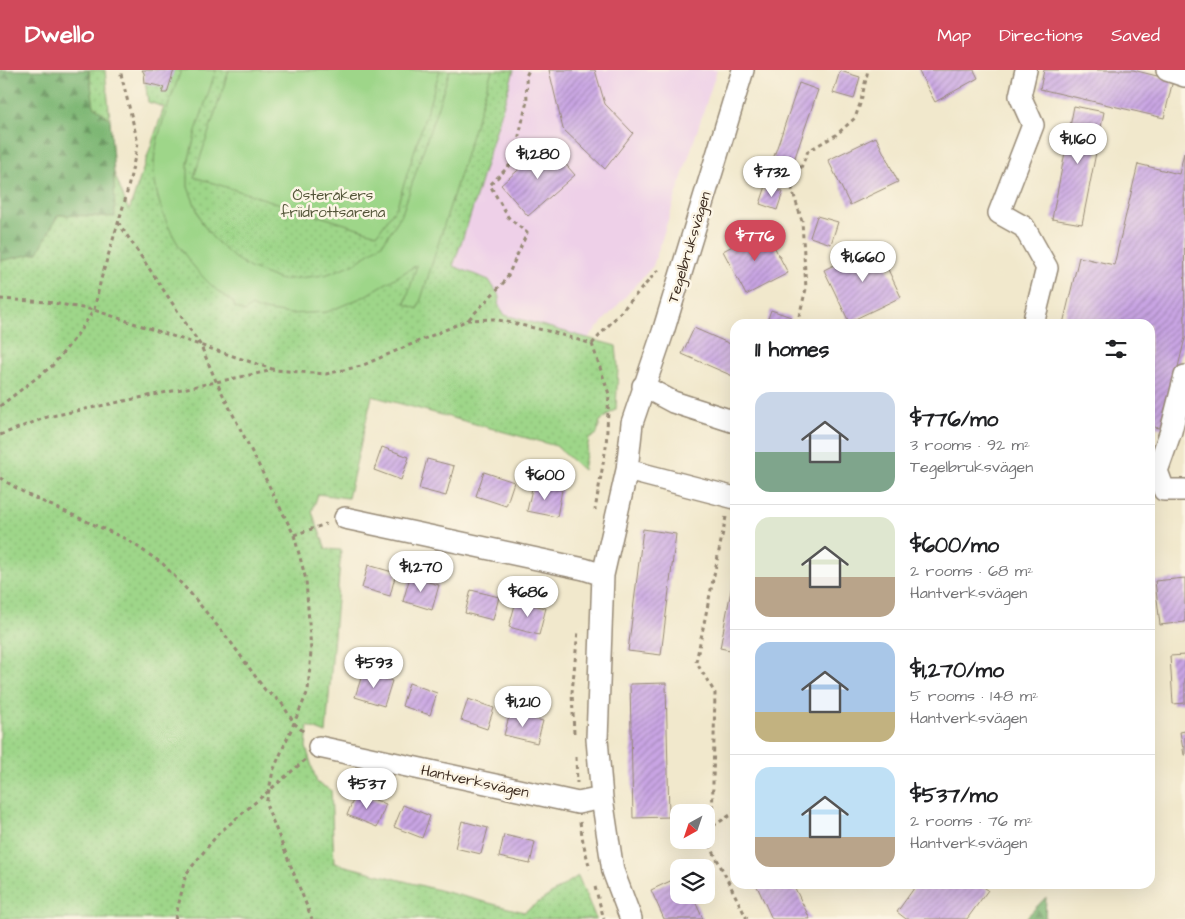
<!DOCTYPE html>
<meta charset="utf-8">
<style>
body{margin:0;font-family:"Architects Daughter",sans-serif;background:#f2f2f2;color:#202124;height:100vh;display:flex;flex-direction:column;font-size:19px;white-space:nowrap}
*{box-sizing:border-box;margin:0}
p{font-size:16px;color:#757577}
.icon{flex:none;width:28px;height:28px;fill:none;stroke:currentColor;stroke-width:2;stroke-linecap:round;stroke-linejoin:round}
.map{position:relative;flex:1;overflow:hidden}
.side{position:absolute;left:730px;top:249px;width:425px;height:570px;display:flex;flex-direction:column;background:#fff;border-radius:15px;box-shadow:0 5px 20px #0002}
.side>*{flex:none}
.needle{width:32px;rotate:220deg}
.buttons{position:absolute;left:670px;top:734px;display:grid;gap:10px}
.buttons a{display:grid;place-items:center;width:45px;height:45px;border-radius:10px;background:#fff;box-shadow:0 5px 20px #0002;font-size:25px}
.price{position:absolute;translate:-50% -42px;padding:0 11px;border-radius:18px;background:#fff;color:#222;font-size:16px;line-height:32px;filter:drop-shadow(0 1px 2px #0008)}
.price::after{content:'';position:absolute;left:50%;top:30px;width:15px;height:11px;margin-left:-8px;background:inherit;clip-path:polygon(0 0,100% 0,50% 100%)}
.price.on{background:#d1495b;color:#fff}
ul{padding:0;list-style:none}
li{display:flex;align-items:center;gap:15px;height:125px;padding:0 25px}
li+li{border-top:1px solid #e0e0e0}
li span{display:grid;place-items:center;flex:none;width:140px;height:100px;border-radius:15px;color:#555}
li>.icon{margin-inline-start:auto}
span .icon{width:60px;height:60px;fill:#fffc;stroke-width:1}
li b{font-size:21px}
h2{display:flex;justify-content:space-between;align-items:center;height:60px;padding:0 25px;font-size:21px}
header{display:flex;align-items:center;gap:30px;box-sizing:border-box;height:70px;padding:0 25px;background:#d1495b;color:#fff}
header strong{font-size:24px}
nav{display:flex;gap:28px;margin-inline-start:auto;font-size:18px}
.map>svg:first-child{display:block}
.built{fill:#eed0e8}
.forest{fill:url(#forest-firs);stroke:#5c704a}
.park{fill:url(#park-dots);stroke:#6c8054}
.pitch{fill:#9ed689;stroke:#6c8054}
.building{fill:url(#building-hatch)}
.lines{fill:none;stroke-linecap:round;stroke-linejoin:round}
.minor-casing{stroke:#968975;stroke-width:24}
.path{stroke:#968975;stroke-width:3;stroke-dasharray:4 4;stroke-linecap:butt}
.minor{stroke:#fff;stroke-width:21}
.labels{text-anchor:middle;stroke-width:5;stroke-linejoin:round;paint-order:stroke}
.park-label{font-size:15px;fill:#545539;stroke:#fcf5e5}
.street-label{font-size:15px;fill:#3b2a1e;stroke:#fcf5e5}
</style>
<header>
<strong>Dwello</strong>
<nav><a>Map</a><a>Directions</a><a>Saved</a></nav>
</header>
<div class="map">
<svg width="1185" height="849" viewBox="0 0 1185 849">
<defs>
<pattern id="forest-firs" width="22" height="20" patternUnits="userSpaceOnUse" patternTransform="scale(1.25)"><rect width="22" height="20" fill="#7eb775"/><path d="M5 1l3.5 6h-7zM16 11l3.5 6h-7z" fill="#68955f"/></pattern>
<pattern id="park-dots" width="8" height="8" patternUnits="userSpaceOnUse" patternTransform="scale(1.25)"><rect width="8" height="8" fill="#9ed689"/><path d="M2 2h.1M6 6h.1" fill="none" stroke="#89b876" stroke-width="1.8" stroke-linecap="round"/></pattern>
<pattern id="building-hatch" width="6" height="6" patternUnits="userSpaceOnUse" patternTransform="scale(1.25)"><rect width="6" height="6" fill="#c9a5e4"/><path d="M-1 1l2-2M0 6l6-6M5 7l2-2" fill="none" stroke="#a487b8"/></pattern>
</defs>
<rect width="100%" height="100%" fill="#fcf5e5"/>
<filter id="ink" filterUnits="userSpaceOnUse"><feTurbulence type="fractalNoise" baseFrequency=".02" numOctaves="2"/><feDisplacementMap in="SourceGraphic" scale="10" xChannelSelector="R" yChannelSelector="G"/><feConvolveMatrix kernelMatrix="1 2 1 2 8 2 1 2 1" color-interpolation-filters="sRGB"/></filter>
<filter id="wash" filterUnits="userSpaceOnUse"><feTurbulence type="fractalNoise" baseFrequency=".0096" numOctaves="4" result="noise"/><feDisplacementMap in="SourceGraphic" scale="20" xChannelSelector="R" yChannelSelector="G"/><feGaussianBlur stdDeviation="1.12" result="paint"/><feColorMatrix in="noise" values="0 0 0 0 0 0 0 0 0 0 0 0 0 0 0 0 0 1.4 0 .05"/><feComposite in="paint" operator="in"/></filter>
<g filter="url(#wash)">
<rect width="100%" height="100%" fill="#f1e8cc"/>
<path class="built" d="M514 0H717L653 196 588 268 505 245 498 234 453 196 470 147Z"/>
<path class="forest" d="M0 0H89L94 36 110 49 114 103 115 147 58 145 38 183 0 191Z
M1046 827 1045 849H1025Z"/>
<path class="park" d="M89 0H105L110 49 94 36Z
M142 0H514L470 147 453 196 489 210 500 227 498 234 505 245 616 276 618 297 616 339 600 351 597 364 589 369 583 400 556 376 372 326 348 428 318 424 312 442 326 479 341 480 326 663 308 656 306 677 317 713 331 720 334 793 524 842 578 806 596 849H0V191L38 183 58 145 115 147 114 103 129 141 164 37 148 32 144 3Z"/>
<path class="pitch" d="M181 0H216L196 61 188 93V117L202 153 213 168 233 187 250 198 281 210 325 205 356 193 383 173 402 144 450 0H492L418 239 405 234 417 195 363 227 327 242 290 244 258 239 251 236 245 242 234 237V233C226 227 217 221 210 214 175 181 146 125 156 77 161 52 173 24 181 0Z
M229 0H440L397 136 377 164 194 107Z"/>
<g id="blocks">
<path class="building" d="M142 0H174L167 23H162L164 17 145 13 144 3Z
M549 0H595L605 34 633 63 605 99 563 59Z
M918 0H974L978 8 935 32Z
M1044 0H1133L1173 10 1164 48 1040 19Z
M840 1 860 7 854 29 833 23Z
M799 13 818 20 790 102 771 95Z
M1074 36 1104 42 1082 154 1052 149Z
M876 67 898 112 850 135 828 90Z
M548 74 575 105 528 146 501 115Z
M1184 83 1185 268 1163 359 1150 356V254H1063L1079 187 1114 195 1138 94 1179 104Z
M766 116 783 122 777 140 760 134Z
M817 146 838 152 831 174 810 167Z
M765 159 788 203 746 225 723 181Z
M876 174 901 227 849 252 824 200Z
M771 240 791 247 789 254H766Z
M694 258 735 276V307L682 284Z
M382 377 409 387 401 410 374 400Z
M427 389 454 396 446 426 419 419Z
M484 402 514 412 506 436 476 426Z
M533 414 562 420 557 447 527 441Z
M643 459 676 464 661 585 628 581Z
M368 495 396 503 390 526 362 518Z
M734 505H735V581L720 578Z
M410 507 439 515 432 540 403 531Z
M1185 508V552L1160 555 1155 511Z
M471 520 499 527 493 550 465 543Z
M516 531 546 538 539 565 509 557Z
M1185 585V633L1173 634 1170 586Z
M363 602 392 611 384 636 355 627Z
M409 613 437 623 430 645 402 636Z
M666 613 669 747 633 748 630 614Z
M468 629 494 638 487 659 461 650Z
M510 643 543 651 537 673 504 665Z
M1185 661V685H1184L1180 662Z
M356 723 386 734 377 757 347 745Z
M403 735 430 746 422 768 394 757Z
M462 751 488 758 481 784 455 778Z
M504 765 535 772 530 794 499 787Z
M679 807V825H692L703 849H664L651 820Z
M756 814H793L810 849H772Z
M917 814H979L988 820 967 849H906L897 842Z"/>
</g>
</g>
<g filter="url(#ink)">
<use href="#blocks" fill-opacity="0" stroke="#968975" stroke-width="1"/>
<g class="lines">
<defs>
<path id="minor" d="M1026 0 1020 26 1033 55 999 143 1024 157 1047 198 1033 254
M1167 0 1185 6
M643 316 673 332 735 352
M1150 399 1157 401 1164 420H1185
M627 400 735 428
M1157 401 1171 361 1185 306
M345 448 584 499 603 505
M319 677 578 733 602 728
M631 849 613 801 602 728 597 669 603 505 627 400 632 353 663 262 743 0"/>
</defs>
<use href="#minor" class="minor-casing"/>
<path class="path" d="M118 152 201 276 216 311 294 465 306 510 311 581 308 621 273 701 266 734 312 849
M0 229 47 232 94 240 275 300 326 304 361 296 468 250 494 249 552 262 592 274
M469 249 506 210 527 163 508 147 490 115 513 92 527 31 526 6 529 0
M797 254 806 219 802 151 792 119 808 81 836 65 855 48 861 31 868 0
M592 274 609 324 606 377 595 440
M592 274 660 198
M0 336 52 296 75 268 94 240 101 209 126 127 138 73 120 0
M0 365 47 347 274 300
M0 408 28 425 126 469 163 494 191 524 230 571 265 620 281 632 294 653 305 663
M726 447 696 592 715 623 712 757 710 775 747 849
M294 465 326 454
M574 663 572 623 578 560
M576 687 577 713
M580 752 583 772 590 799
M713 756 735 742
M595 817 604 849
M175 849 186 804 218 764 305 690"/>
<use href="#minor" class="minor"/>
</g>
</g>
<g class="labels">
<g class="park-label">
<text x="333" y="130">Österåkers<tspan x="333" dy="17">friidrottsarena</tspan></text>
</g>
<g class="street-label">
<text transform="translate(689 177) rotate(-73)" y="5">Tegelbruksvägen</text>
<text transform="translate(475 711) rotate(12)" y="5">Hantverksvägen</text>
</g>
</g>
</svg>
<div class="buttons">
<a><svg class="needle" viewBox="-14 -14 28 28"><path d="M0-13l5 13h-10z" fill="#e53935"/><path d="M0 13l5-13h-10z" fill="#757577"/></svg></a>
<a><svg class="icon" aria-label="layers" viewBox="0 0 24 24"><path d="M12 4l9 5-9 5-9-5zM3 14l9 5 9-5"/></svg></a>
</div>
<b class="price" style="left:1078px;top:95px">$1,160</b>
<b class="price" style="left:538px;top:110px">$1,280</b>
<b class="price" style="left:772px;top:128px">$732</b>
<b class="price on" style="left:755px;top:192px">$776</b>
<b class="price" style="left:863px;top:213px">$1,660</b>
<b class="price" style="left:545px;top:431px">$600</b>
<b class="price" style="left:421px;top:523px">$1,270</b>
<b class="price" style="left:528px;top:548px">$686</b>
<b class="price" style="left:374px;top:619px">$593</b>
<b class="price" style="left:523px;top:658px">$1,210</b>
<b class="price" style="left:367px;top:740px">$537</b>
<section class="side">
<h2>11 homes<svg class="icon" aria-label="filters" viewBox="0 0 24 24"><path d="M4 7h16M4 17h16"/><circle cx="9" cy="7" r="2"/><circle cx="15" cy="17" r="2"/></svg></h2>
<ul>
<li><span style="background:linear-gradient(#c9d6e8 60%,#7fa58c 0)"><svg class="icon" aria-label="home" viewBox="0 0 24 24"><path d="M3 11l9-7 9 7M6 9v11h12V9"/></svg></span><div><b>$776/mo</b><p>3 rooms · 92 m²</p><p>Tegelbruksvägen</p></div></li>
<li><span style="background:linear-gradient(#dfe7d0 60%,#b9a48a 0)"><svg class="icon" aria-label="home" viewBox="0 0 24 24"><path d="M3 11l9-7 9 7M6 9v11h12V9"/></svg></span><div><b>$600/mo</b><p>2 rooms · 68 m²</p><p>Hantverksvägen</p></div></li>
<li><span style="background:linear-gradient(#a9c7e8 70%,#c2b280 0)"><svg class="icon" aria-label="home" viewBox="0 0 24 24"><path d="M3 11l9-7 9 7M6 9v11h12V9"/></svg></span><div><b>$1,270/mo</b><p>5 rooms · 148 m²</p><p>Hantverksvägen</p></div></li>
<li><span style="background:linear-gradient(#bfe0f5 70%,#b9a48a 0)"><svg class="icon" aria-label="home" viewBox="0 0 24 24"><path d="M3 11l9-7 9 7M6 9v11h12V9"/></svg></span><div><b>$537/mo</b><p>2 rooms · 76 m²</p><p>Hantverksvägen</p></div></li>
</ul>
</section>
</div>
